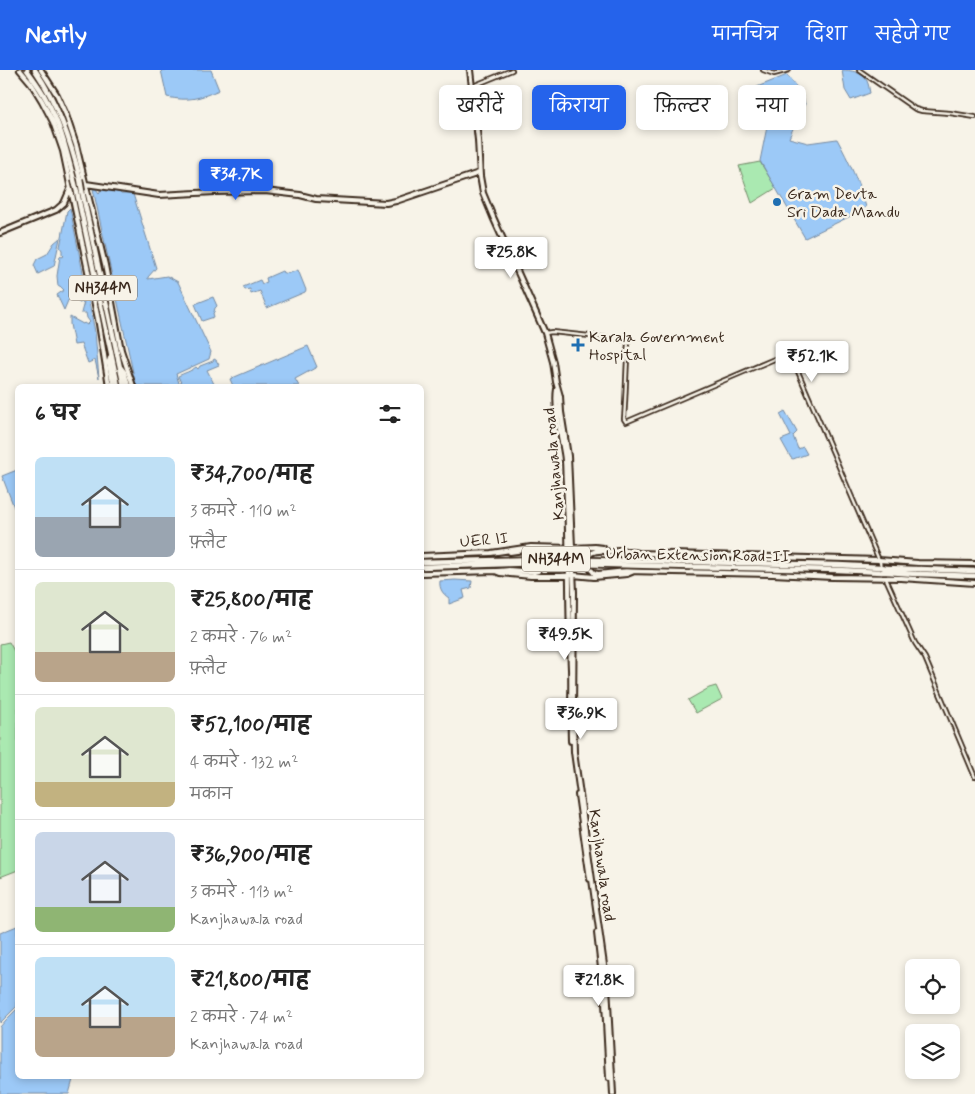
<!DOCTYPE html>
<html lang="hi">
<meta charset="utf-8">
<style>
body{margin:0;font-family:Mynerve,"Playpen Sans Deva",sans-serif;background:#f2f2f2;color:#222;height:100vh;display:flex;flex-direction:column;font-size:19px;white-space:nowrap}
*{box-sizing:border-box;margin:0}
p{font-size:16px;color:#767676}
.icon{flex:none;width:28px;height:28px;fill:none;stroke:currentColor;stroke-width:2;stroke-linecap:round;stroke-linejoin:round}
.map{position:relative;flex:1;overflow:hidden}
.side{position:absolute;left:15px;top:314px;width:409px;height:695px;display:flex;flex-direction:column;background:#fff;border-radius:8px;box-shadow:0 2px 8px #0003}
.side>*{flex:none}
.banner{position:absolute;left:439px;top:15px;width:461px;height:45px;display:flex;gap:10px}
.fabs{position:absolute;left:905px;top:889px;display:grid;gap:10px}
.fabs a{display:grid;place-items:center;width:55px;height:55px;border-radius:8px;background:#fff;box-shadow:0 2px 8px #0003;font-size:25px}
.price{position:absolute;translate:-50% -42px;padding:0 11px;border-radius:5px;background:#fff;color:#222;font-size:16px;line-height:32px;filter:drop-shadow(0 1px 2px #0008)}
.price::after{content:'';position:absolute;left:50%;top:30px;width:15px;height:11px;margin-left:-8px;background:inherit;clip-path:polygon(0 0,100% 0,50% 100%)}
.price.current{background:#2563eb;color:#fff}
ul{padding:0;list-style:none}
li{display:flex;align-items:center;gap:15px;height:125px;padding:0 20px}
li+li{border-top:1px solid #e0e0e0}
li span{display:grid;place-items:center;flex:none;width:140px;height:100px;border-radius:8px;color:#555}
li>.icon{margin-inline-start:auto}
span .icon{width:60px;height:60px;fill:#fffc;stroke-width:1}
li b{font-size:21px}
h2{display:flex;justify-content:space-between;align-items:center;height:60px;padding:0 20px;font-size:21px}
.pill{padding:0 18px;border-radius:8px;background:#fff;box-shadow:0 2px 8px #0003;font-size:18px;line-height:45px}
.pill.current{background:#2563eb;color:#fff}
header{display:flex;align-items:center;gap:30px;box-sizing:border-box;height:70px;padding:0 25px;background:#2563eb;color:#fff}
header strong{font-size:24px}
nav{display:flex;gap:28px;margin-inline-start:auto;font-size:18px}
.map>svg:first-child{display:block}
.green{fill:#aae9b1;stroke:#728a68}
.water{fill:#9cc9f7;stroke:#7589a0}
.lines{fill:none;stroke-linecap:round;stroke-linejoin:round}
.minor-casing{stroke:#3b2a1e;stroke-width:6}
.major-casing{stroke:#3b2a1e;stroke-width:8}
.highway-casing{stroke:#3b2a1e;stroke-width:8}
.minor{stroke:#f7f3e8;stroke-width:2.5}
.major{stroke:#f7f3e8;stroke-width:4}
.highway{stroke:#f7f3e8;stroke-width:4.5}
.highway-bridge-casing{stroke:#3b2a1e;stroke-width:8;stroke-linecap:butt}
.highway-bridge{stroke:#f7f3e8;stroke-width:4.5}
.poi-dot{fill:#1f6fb2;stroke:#f7f3e8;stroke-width:2}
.labels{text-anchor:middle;stroke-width:5;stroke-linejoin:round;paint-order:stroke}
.shield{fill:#f7f3e8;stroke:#73665b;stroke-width:1}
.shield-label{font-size:15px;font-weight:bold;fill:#3b2a1e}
.poi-label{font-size:16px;fill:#3b2a1e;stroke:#f7f3e8;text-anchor:start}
.street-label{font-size:16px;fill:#3b2a1e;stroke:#f7f3e8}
</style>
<header>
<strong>Nestly</strong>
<nav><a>मानचित्र</a><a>दिशा</a><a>सहेजे गए</a></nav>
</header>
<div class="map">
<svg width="975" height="1024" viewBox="0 0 975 1024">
<rect width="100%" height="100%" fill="#f7f3e8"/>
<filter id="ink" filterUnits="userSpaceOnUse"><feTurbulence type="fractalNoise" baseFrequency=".02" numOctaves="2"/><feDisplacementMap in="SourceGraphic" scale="10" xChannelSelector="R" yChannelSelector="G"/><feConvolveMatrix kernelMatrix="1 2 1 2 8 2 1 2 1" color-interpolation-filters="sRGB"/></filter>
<g filter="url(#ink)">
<path class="green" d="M760 92 776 118 752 133 739 96Z
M9 572 18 588V800L0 807V574Z
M716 616 722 629 696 643 688 630 709 618Z"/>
<path class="water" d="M161 0H211L219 20C200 28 189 32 167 27Z
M842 0C850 0 863 2 867 11 869 15 869 19 870 23L851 30 845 20Z
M787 5 802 24 805 34 800 42 789 68 808 73 837 69C849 91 859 113 866 137L857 143 805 168 760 91 770 42 757 17Z
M93 119H96L99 123 100 122V120L110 121 111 120 113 122 116 121 117 122 119 121 121 124H133L156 198 148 207V209L167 206 178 212 211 282 209 289 176 304 180 316H136Z
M70 138 95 262 99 308 95 290 88 293 81 274 74 275 70 254V247L83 254 84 253 87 255 90 252 87 248 86 243H81L84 232 79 233 76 228H72V227L70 226 64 240 57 225 64 220 60 216H58L57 206 60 186 62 187 64 186 62 184V180L60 177 67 141Z
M60 168 54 196 38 204 34 195 37 189 47 184 54 173Z
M298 200 306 220 305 222 267 238 260 221 251 224 250 219 245 220 243 217 260 210 262 214 267 212 266 208 282 201C287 206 292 202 298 200Z
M213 227 217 236 215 238 214 242 213 243 214 247 202 251 195 234Z
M308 276 317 297 295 309 299 316H233L230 309Z
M214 289 216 290 219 295 207 300 214 314 210 316 182 315 178 306C184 303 192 301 196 297L198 299 200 296 213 291Z
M785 341 797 362 793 366 798 379 803 377 807 384 793 389 791 388 781 370 791 366 780 344Z
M17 400H18L17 445 2 406Z
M455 510 472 511 471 518 463 520 465 528 449 534V528C443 524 439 519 440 511Z
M17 856V936L0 953V863Z
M17 939 18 1006H74L69 1024H0V957L6 950Z"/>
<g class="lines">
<defs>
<path id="minor" d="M763 0 774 4 789 0
M859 0 915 39 922 41 950 43 975 47
M473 16 512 0
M545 263 552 262 627 270 628 273C626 298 626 324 624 349L626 352 772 290 790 283 882 497
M883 502 915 573 925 588 975 707"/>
<path id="major" d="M20 0 31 13 42 31 53 52 63 81 99 254 109 316
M41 0 57 25 66 45 76 75 105 195 121 280 133 316
M470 0 478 70 480 106 483 123 493 147 545 263 553 292 556 312 560 326 561 342 568 386 574 522 573 644 574 682 607 916 613 1024
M0 163 56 140 64 133 71 117 75 115 86 114 159 125 215 122 265 121 300 125 316 129 386 133 396 131 479 103
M557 319C554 336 561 365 564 383 566 393 565 403 566 413 570 475 568 537 571 599 572 623 570 647 571 671
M618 480 638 483
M421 486 491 483 531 477 572 478 595 477 603 478
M975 494 918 493 879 490 638 483C624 489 606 476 591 483L589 486V497L594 503 598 504 626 501 773 504 832 507 901 508 975 513
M496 501 509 500 534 502 538 501 540 497 539 484 534 480 531 479 510 482
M421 503 495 501 500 503 531 506H561L573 505 594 507 627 504 632 502
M578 725 590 809
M597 863 605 933 609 1008"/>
<path id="highway" d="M27 0C34 10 41 19 46 29 61 55 67 83 74 110
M35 0C58 34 70 69 80 109
M82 121 124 316
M77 122 118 316
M111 286 109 292 114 316
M121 298 124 302 128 316
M691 492 838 495 881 497
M690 497 838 500 882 502
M887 498 916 499
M920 499 975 501
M887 502 916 504
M920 504 975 506"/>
</defs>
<use href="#minor" class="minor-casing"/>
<use href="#major" class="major-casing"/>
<use href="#highway" class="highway-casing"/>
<use href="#minor" class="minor"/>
<use href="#major" class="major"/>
<use href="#highway" class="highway"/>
<defs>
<path id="highway-bridge" d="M80 109 82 121
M74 110 77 122
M421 492 538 489 691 492
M421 497 538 493 690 497
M881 497 887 498
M916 499H920
M882 502H887
M916 504H920"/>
</defs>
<use href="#highway-bridge" class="highway-bridge-casing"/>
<use href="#highway-bridge" class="highway-bridge"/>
</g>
</g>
<g class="poi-dot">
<circle cx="777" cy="132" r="5"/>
<path d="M575.5 267.5h5v5h5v5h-5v5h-5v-5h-5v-5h5z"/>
</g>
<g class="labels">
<g class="shield">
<rect x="69" y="205.5" width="68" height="25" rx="4"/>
<rect x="522" y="476.5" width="68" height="25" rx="4"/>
</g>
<g class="shield-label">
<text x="103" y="223">NH344M</text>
<text x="556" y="494">NH344M</text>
</g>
<g class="poi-label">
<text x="787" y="129">Gram Devta<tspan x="787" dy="18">Sri Dada Mandu</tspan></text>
<text x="589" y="272">Karala Government<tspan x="589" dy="18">Hospital</tspan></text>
</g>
<g class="street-label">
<text transform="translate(553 394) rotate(-95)" y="6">Kanjhawala road</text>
<text transform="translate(484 469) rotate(-5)" y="6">UER II</text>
<text transform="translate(698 484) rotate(1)" y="6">Urban Extension Road-II</text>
<text transform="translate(603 795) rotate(82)" y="6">Kanjhawala road</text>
</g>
</g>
</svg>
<div class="fabs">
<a><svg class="icon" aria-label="locate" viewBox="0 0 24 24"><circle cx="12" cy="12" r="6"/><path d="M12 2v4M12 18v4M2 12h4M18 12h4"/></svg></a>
<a><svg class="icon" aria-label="layers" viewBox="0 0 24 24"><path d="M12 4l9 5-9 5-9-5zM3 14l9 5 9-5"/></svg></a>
</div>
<b class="price current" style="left:236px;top:131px">₹34.7K</b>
<b class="price" style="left:511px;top:209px">₹25.8K</b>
<b class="price" style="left:812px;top:313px">₹52.1K</b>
<b class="price" style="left:565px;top:591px">₹49.5K</b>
<b class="price" style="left:581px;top:670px">₹36.9K</b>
<b class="price" style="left:599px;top:937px">₹21.8K</b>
<div class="banner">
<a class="pill">खरीदें</a>
<a class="pill current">किराया</a>
<a class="pill">फ़िल्टर</a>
<a class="pill">नया</a>
</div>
<section class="side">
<h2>6 घर<svg class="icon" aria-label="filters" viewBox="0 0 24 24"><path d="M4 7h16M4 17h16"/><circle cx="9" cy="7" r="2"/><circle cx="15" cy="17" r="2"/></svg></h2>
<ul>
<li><span style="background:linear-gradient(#bfe0f5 60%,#9aa5b1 0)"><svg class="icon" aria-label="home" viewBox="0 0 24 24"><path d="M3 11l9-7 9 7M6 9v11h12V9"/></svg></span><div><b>₹34,700/माह</b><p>3 कमरे · 110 m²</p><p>फ़्लैट</p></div></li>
<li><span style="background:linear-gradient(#dfe7d0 70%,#b9a48a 0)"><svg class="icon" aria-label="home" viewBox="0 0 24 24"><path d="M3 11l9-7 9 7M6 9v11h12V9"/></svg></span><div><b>₹25,800/माह</b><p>2 कमरे · 76 m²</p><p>फ़्लैट</p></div></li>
<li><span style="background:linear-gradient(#dfe7d0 75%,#c2b280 0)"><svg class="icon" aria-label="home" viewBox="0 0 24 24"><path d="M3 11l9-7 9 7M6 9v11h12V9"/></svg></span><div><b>₹52,100/माह</b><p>4 कमरे · 132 m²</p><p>मकान</p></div></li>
<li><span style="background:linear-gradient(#c9d6e8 75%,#8fb573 0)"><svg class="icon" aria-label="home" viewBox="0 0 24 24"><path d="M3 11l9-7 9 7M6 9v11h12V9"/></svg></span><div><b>₹36,900/माह</b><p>3 कमरे · 113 m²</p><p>Kanjhawala road</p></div></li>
<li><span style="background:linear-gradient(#bfe0f5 60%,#b9a48a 0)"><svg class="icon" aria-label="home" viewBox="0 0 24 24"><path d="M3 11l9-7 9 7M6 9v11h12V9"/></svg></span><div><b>₹21,800/माह</b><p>2 कमरे · 74 m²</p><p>Kanjhawala road</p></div></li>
</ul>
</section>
</div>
